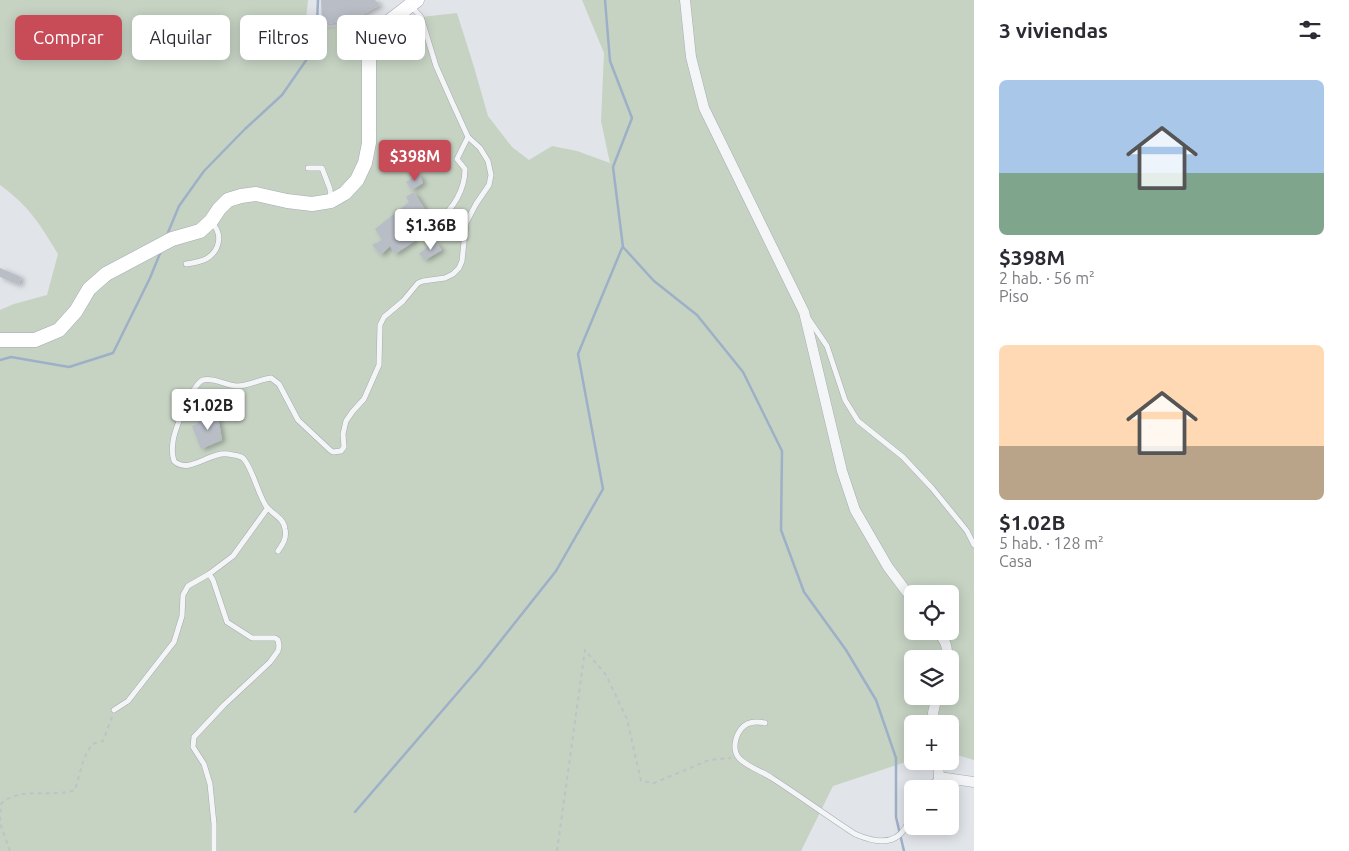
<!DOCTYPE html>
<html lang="es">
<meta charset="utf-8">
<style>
body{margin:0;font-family:Ubuntu,sans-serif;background:#f2f2f3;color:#2b2b33;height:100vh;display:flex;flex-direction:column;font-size:19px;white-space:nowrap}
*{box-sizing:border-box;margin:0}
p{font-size:16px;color:#7c7c81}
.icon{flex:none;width:28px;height:28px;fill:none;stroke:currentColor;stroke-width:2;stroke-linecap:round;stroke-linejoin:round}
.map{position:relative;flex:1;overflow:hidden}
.drawer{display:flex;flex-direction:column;background:#fff;width:375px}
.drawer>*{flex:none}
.banner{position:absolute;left:15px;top:15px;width:475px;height:45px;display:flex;gap:10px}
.fabs{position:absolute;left:904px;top:585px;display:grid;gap:10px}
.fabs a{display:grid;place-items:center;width:55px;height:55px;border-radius:8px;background:#fff;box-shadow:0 2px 12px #0003;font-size:25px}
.price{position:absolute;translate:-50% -42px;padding:0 11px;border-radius:5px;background:#fff;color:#222;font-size:16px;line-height:32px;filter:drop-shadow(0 1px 2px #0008)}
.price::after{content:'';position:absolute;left:50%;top:30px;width:15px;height:11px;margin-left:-8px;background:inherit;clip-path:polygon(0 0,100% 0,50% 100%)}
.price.active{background:#c84c58;color:#fff}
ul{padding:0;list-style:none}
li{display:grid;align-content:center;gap:10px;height:265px;padding:0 25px}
li span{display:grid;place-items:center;height:155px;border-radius:8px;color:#555}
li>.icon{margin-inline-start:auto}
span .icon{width:90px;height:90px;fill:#fffc;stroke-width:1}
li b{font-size:21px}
h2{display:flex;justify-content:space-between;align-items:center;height:60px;padding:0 25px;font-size:21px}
.tag{padding:0 18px;border-radius:8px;background:#fff;box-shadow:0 2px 12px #0003;font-size:18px;line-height:45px}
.tag.active{background:#c84c58;color:#fff}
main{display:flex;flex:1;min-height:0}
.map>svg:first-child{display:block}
</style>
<main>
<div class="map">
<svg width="974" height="851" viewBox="0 0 974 851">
<defs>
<filter id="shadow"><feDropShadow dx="3.5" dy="2" stdDeviation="2.5" flood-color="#0004"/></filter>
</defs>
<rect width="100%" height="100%" fill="#e1e4e9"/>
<!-- green -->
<path fill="#c6d3c3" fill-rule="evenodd" d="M0,0H308L305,30L457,13L474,67L488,116L512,147L529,160L552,146L577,151L610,163L601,121L604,53L582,0H974V760L950,753V724H912V760L833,786L801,851H0V310L14,304L47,295L58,254C39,223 30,207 0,185ZM912,594H950V631H912ZM912,659H950V696H912Z"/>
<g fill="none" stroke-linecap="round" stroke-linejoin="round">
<!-- stream -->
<g stroke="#9eb0c7" stroke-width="2.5">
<path d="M605,0L610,61L632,118L613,167L623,247L654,281L697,315L743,372L782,451L781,530L804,592L846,650L876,700L896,758V817L904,851"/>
<path d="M167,235L179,206L204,171L245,129L282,95L316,46L318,0"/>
<path d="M0,360L11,357L69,367L113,353L150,278L161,251"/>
<path d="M355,812L479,668L556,571L603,489L578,354L622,248"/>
</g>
</g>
<!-- building -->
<g fill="#b9bdc6" filter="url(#shadow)">
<path d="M321,0H375L380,5L355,19L322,25Z"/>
<path d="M419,173L423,183L412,190L406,182Z"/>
<path d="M414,192L425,209L404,227L415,241L395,254L390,246L381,255L372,245L382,240L375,229L409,202L406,197Z"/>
<path d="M435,241L442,250L425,260L419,254Z"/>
<path d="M0,268L21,277L19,285L0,277Z"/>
<path d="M205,414L206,420L218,416L222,440L201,449L192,426L198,424L196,418Z"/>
</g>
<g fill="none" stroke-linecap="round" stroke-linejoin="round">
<!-- lane casing -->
<g stroke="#a6abb3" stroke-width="6">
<g id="lane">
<path d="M308,168H322L330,189L331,200"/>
<path d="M437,222C453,209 465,190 465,169L457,159L468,137"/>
<path d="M186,264C193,263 200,262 206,259C220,251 223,234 212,223"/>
<path d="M808,318L827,346L845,400L858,421L903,457L932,488L967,531L974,545"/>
<path d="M278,551C283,544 287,538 285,529C284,518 272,514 266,506C258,494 252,467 243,458C239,455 232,455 228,454C210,451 189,475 174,461C172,455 172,448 173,442C174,431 193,383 203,380C214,377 227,386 237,386C249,386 260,379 271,378L279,384L298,420L330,450L333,452L341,451L344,447L343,434L346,421L353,411L364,399L379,365L380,325L384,317L403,301L418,283L423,281L445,278L453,274L459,268L462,261L466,223L476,204L489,185L491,175L488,161L480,148L468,137L452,102L436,66L421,17L411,6"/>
<path d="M114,710L128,701L174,642L182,616L183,595L188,586L209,574"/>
<path d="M765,723C756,721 747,721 741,729C735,737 732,750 739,758C747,767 762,771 772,778C800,796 827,816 855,834C871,841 894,847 905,828C909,823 910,816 912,810"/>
<path d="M926,789L939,777"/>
<path d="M214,851V824L210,784L204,764L193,747L194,737L224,705L270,662L278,651L279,646L278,640L275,638H252L227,622L213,580L209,574L233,556L267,509"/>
</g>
</g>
<!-- street casing -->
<g stroke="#a6abb3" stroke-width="11">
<g id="street">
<path d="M685,0L691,57L704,108L804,312L842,471L855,510L888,567L912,599"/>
<path d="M937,631C945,640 949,647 946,659"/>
<path d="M935,724L933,713L937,696"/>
<path d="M938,761L939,777L974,782"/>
</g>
</g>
<!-- secondary casing -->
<g stroke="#a6abb3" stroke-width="15">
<path id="secondary" d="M0,340H35L59,330L76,311L89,289L106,274L172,239L200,231L211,221L219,209L228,200L241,196L256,194L287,201L312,204L331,201L345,193L357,180L365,163L369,143V53L375,37L382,27L417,0"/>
</g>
<!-- path -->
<g stroke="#bfc2c7" stroke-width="2" stroke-dasharray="4 4" stroke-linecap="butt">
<path d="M10,851L0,823L1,804C19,786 52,798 75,790L84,758L92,744L103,741L112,717"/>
<path d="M557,851L585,650L606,675L627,719L641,781L654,783L709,760L731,758"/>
</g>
<!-- lane -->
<use href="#lane" stroke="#f4f5f7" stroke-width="5"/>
<!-- street -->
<use href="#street" stroke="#f4f5f7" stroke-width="10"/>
<!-- secondary -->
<use href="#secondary" stroke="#fff" stroke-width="14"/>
</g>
</svg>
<div class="fabs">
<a><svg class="icon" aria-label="locate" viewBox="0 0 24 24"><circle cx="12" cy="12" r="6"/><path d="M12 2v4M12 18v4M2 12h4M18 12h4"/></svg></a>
<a><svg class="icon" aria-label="layers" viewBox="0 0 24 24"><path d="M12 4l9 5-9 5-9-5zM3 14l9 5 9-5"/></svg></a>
<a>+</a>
<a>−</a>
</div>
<b class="price active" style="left:415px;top:182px">$398M</b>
<b class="price" style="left:431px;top:251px">$1.36B</b>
<b class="price" style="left:208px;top:431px">$1.02B</b>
<div class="banner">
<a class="tag active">Comprar</a>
<a class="tag">Alquilar</a>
<a class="tag">Filtros</a>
<a class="tag">Nuevo</a>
</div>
</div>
<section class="drawer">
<h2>3 viviendas<svg class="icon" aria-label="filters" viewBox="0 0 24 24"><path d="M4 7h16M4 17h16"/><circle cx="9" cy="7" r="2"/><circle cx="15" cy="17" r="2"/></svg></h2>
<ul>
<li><span style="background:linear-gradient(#a9c7e8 60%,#7fa58c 0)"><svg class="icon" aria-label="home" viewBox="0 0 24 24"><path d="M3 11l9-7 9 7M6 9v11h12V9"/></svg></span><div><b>$398M</b><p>2 hab. · 56 m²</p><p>Piso</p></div></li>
<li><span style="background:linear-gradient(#ffd9b3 65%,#b9a48a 0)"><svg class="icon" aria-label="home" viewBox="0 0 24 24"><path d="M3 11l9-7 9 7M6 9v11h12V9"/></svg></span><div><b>$1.02B</b><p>5 hab. · 128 m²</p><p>Casa</p></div></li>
</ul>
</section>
</main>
